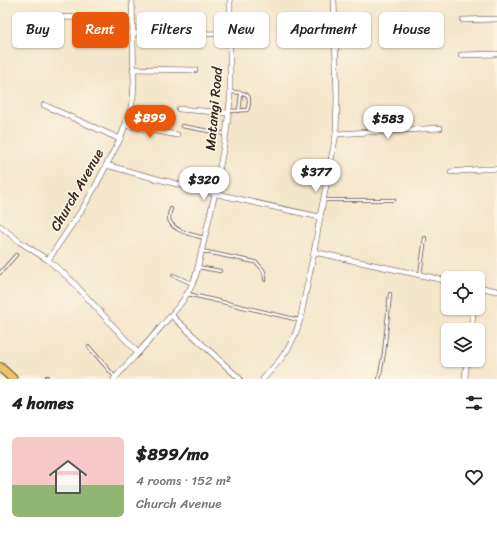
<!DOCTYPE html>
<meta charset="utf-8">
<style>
body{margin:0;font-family:Sriracha,sans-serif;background:#f6f6f6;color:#222;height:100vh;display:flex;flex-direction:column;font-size:15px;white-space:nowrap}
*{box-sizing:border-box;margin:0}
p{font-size:13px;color:#767676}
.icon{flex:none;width:22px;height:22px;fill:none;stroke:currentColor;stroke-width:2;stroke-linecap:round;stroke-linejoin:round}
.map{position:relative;height:379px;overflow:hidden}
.sheet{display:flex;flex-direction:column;background:#fff;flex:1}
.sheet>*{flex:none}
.top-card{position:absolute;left:12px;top:12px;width:473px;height:36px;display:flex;gap:8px}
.buttons{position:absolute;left:441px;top:271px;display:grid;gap:8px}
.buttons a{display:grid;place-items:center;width:44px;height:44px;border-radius:6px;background:#fff;box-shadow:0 1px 3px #0004;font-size:20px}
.price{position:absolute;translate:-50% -34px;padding:0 9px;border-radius:14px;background:#fff;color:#222;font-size:13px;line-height:26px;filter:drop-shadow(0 1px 2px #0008)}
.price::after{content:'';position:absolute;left:50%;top:24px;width:12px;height:9px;margin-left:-6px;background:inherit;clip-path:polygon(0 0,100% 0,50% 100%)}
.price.on{background:#ea580c;color:#fff}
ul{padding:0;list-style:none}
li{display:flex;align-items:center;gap:12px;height:100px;padding:0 12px}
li+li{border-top:1px solid #e0e0e0}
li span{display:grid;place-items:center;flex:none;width:112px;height:80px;border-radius:6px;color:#555}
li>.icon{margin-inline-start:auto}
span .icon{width:48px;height:48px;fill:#fffc;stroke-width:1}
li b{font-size:17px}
h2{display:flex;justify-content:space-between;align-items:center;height:48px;padding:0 12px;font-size:17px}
.pill{padding:0 14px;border-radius:6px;background:#fff;box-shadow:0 1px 3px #0004;font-size:14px;line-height:36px}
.pill.on{background:#ea580c;color:#fff}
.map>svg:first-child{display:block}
</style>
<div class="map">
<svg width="497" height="379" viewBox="0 0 497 379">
<rect width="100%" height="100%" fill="#fcf5e5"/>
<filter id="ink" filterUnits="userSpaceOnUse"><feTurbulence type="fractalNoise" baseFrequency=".025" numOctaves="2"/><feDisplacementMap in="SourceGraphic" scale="8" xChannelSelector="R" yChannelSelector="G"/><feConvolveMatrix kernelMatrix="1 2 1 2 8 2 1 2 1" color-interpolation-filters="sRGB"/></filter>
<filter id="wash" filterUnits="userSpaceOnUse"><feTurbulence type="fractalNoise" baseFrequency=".012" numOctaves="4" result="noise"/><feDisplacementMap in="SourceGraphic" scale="16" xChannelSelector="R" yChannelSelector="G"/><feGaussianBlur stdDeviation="0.9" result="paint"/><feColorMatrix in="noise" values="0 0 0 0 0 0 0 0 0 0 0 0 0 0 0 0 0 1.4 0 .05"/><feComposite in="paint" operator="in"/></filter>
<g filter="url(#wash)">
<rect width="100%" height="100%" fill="#f4e6cb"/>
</g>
<g filter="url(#ink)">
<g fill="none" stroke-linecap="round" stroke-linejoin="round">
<!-- service casing -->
<g stroke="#574638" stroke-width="4">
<g id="service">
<path d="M229,111L247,110C249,107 249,104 249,100C249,91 237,93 230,92"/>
<path d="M239,111L241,94"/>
<path d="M182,126L225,134"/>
<path d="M324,200H394"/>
<path d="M171,209C170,211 169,215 169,218C170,231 194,235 204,238"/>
<path d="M202,251L255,262C263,268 265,271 265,280"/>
<path d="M198,267L220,271"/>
<path d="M0,273L16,255"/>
<path d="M173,275L193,284"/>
<path d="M420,275L425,238"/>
<path d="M188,294L299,320"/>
<path d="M89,347L115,377"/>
<path d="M46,379L47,377"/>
<path d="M379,379L384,353L390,294"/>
</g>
</g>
<!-- minor casing -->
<g stroke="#574638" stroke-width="6">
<g id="minor">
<path d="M42,17L133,18"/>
<path d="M463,20L497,19"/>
<path d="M133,33L230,34"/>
<path d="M461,55L497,54"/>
<path d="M133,69L195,70"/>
<path d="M44,105L120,139"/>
<path d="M179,109L228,113"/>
<path d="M126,125L177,135"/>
<path d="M336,134L440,128"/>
<path d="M106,165C177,185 248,202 320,217"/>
<path d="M451,172L482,169H497"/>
<path d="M0,226L20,242L48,260L70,279L138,353"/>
<path d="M314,252L448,281"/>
<path d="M48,260L81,211L94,189L120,139L130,112L133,97L134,83L132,0"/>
<path d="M478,287L497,291"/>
<path d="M171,315L240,379"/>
<path d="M471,330L474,308"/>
<path d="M465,378L467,360"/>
<path d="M114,379C129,362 145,346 160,328C174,312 189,296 196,275L215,193L226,134L230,101V0"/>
<path d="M263,379L280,360L289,347L295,335L300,320L314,252L320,217L336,134L337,98L334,0"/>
</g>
</g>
<!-- primary casing -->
<g stroke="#574638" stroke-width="10">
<path id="primary" d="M0,367L13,379"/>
</g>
<!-- service -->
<use href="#service" stroke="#fff" stroke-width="2.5"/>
<!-- minor -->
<use href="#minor" stroke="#fff" stroke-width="5"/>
<!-- primary -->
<use href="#primary" stroke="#ecc569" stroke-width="8"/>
</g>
</g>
<g text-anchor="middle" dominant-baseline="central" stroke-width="3.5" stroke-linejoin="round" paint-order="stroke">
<!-- street labels -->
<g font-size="14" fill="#3b2a1e" stroke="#fcf5e5">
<text transform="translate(214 109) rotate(-85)">Matangi Road</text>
<text transform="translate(77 190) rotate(-60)">Church Avenue</text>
</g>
</g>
</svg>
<div class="buttons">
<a><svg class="icon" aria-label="locate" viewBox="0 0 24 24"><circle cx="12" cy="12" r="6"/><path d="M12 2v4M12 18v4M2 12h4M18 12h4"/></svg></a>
<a><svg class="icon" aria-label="layers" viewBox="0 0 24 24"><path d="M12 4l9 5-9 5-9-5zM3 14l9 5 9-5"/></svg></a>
</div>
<b class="price on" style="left:150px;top:139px">$899</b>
<b class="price" style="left:388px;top:140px">$583</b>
<b class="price" style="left:316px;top:193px">$377</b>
<b class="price" style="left:204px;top:201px">$320</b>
<div class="top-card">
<a class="pill">Buy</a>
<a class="pill on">Rent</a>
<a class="pill">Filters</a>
<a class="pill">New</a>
<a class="pill">Apartment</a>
<a class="pill">House</a>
</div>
</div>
<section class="sheet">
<h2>4 homes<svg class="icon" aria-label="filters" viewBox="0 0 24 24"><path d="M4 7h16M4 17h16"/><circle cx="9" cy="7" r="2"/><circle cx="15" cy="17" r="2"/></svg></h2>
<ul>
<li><span style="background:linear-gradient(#f6c9c9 60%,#8fb573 0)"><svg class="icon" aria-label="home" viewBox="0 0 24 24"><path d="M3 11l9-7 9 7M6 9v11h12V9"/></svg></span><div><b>$899/mo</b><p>4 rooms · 152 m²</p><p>Church Avenue</p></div><svg class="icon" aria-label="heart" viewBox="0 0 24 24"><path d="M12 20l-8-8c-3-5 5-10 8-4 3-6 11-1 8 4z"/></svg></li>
</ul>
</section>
